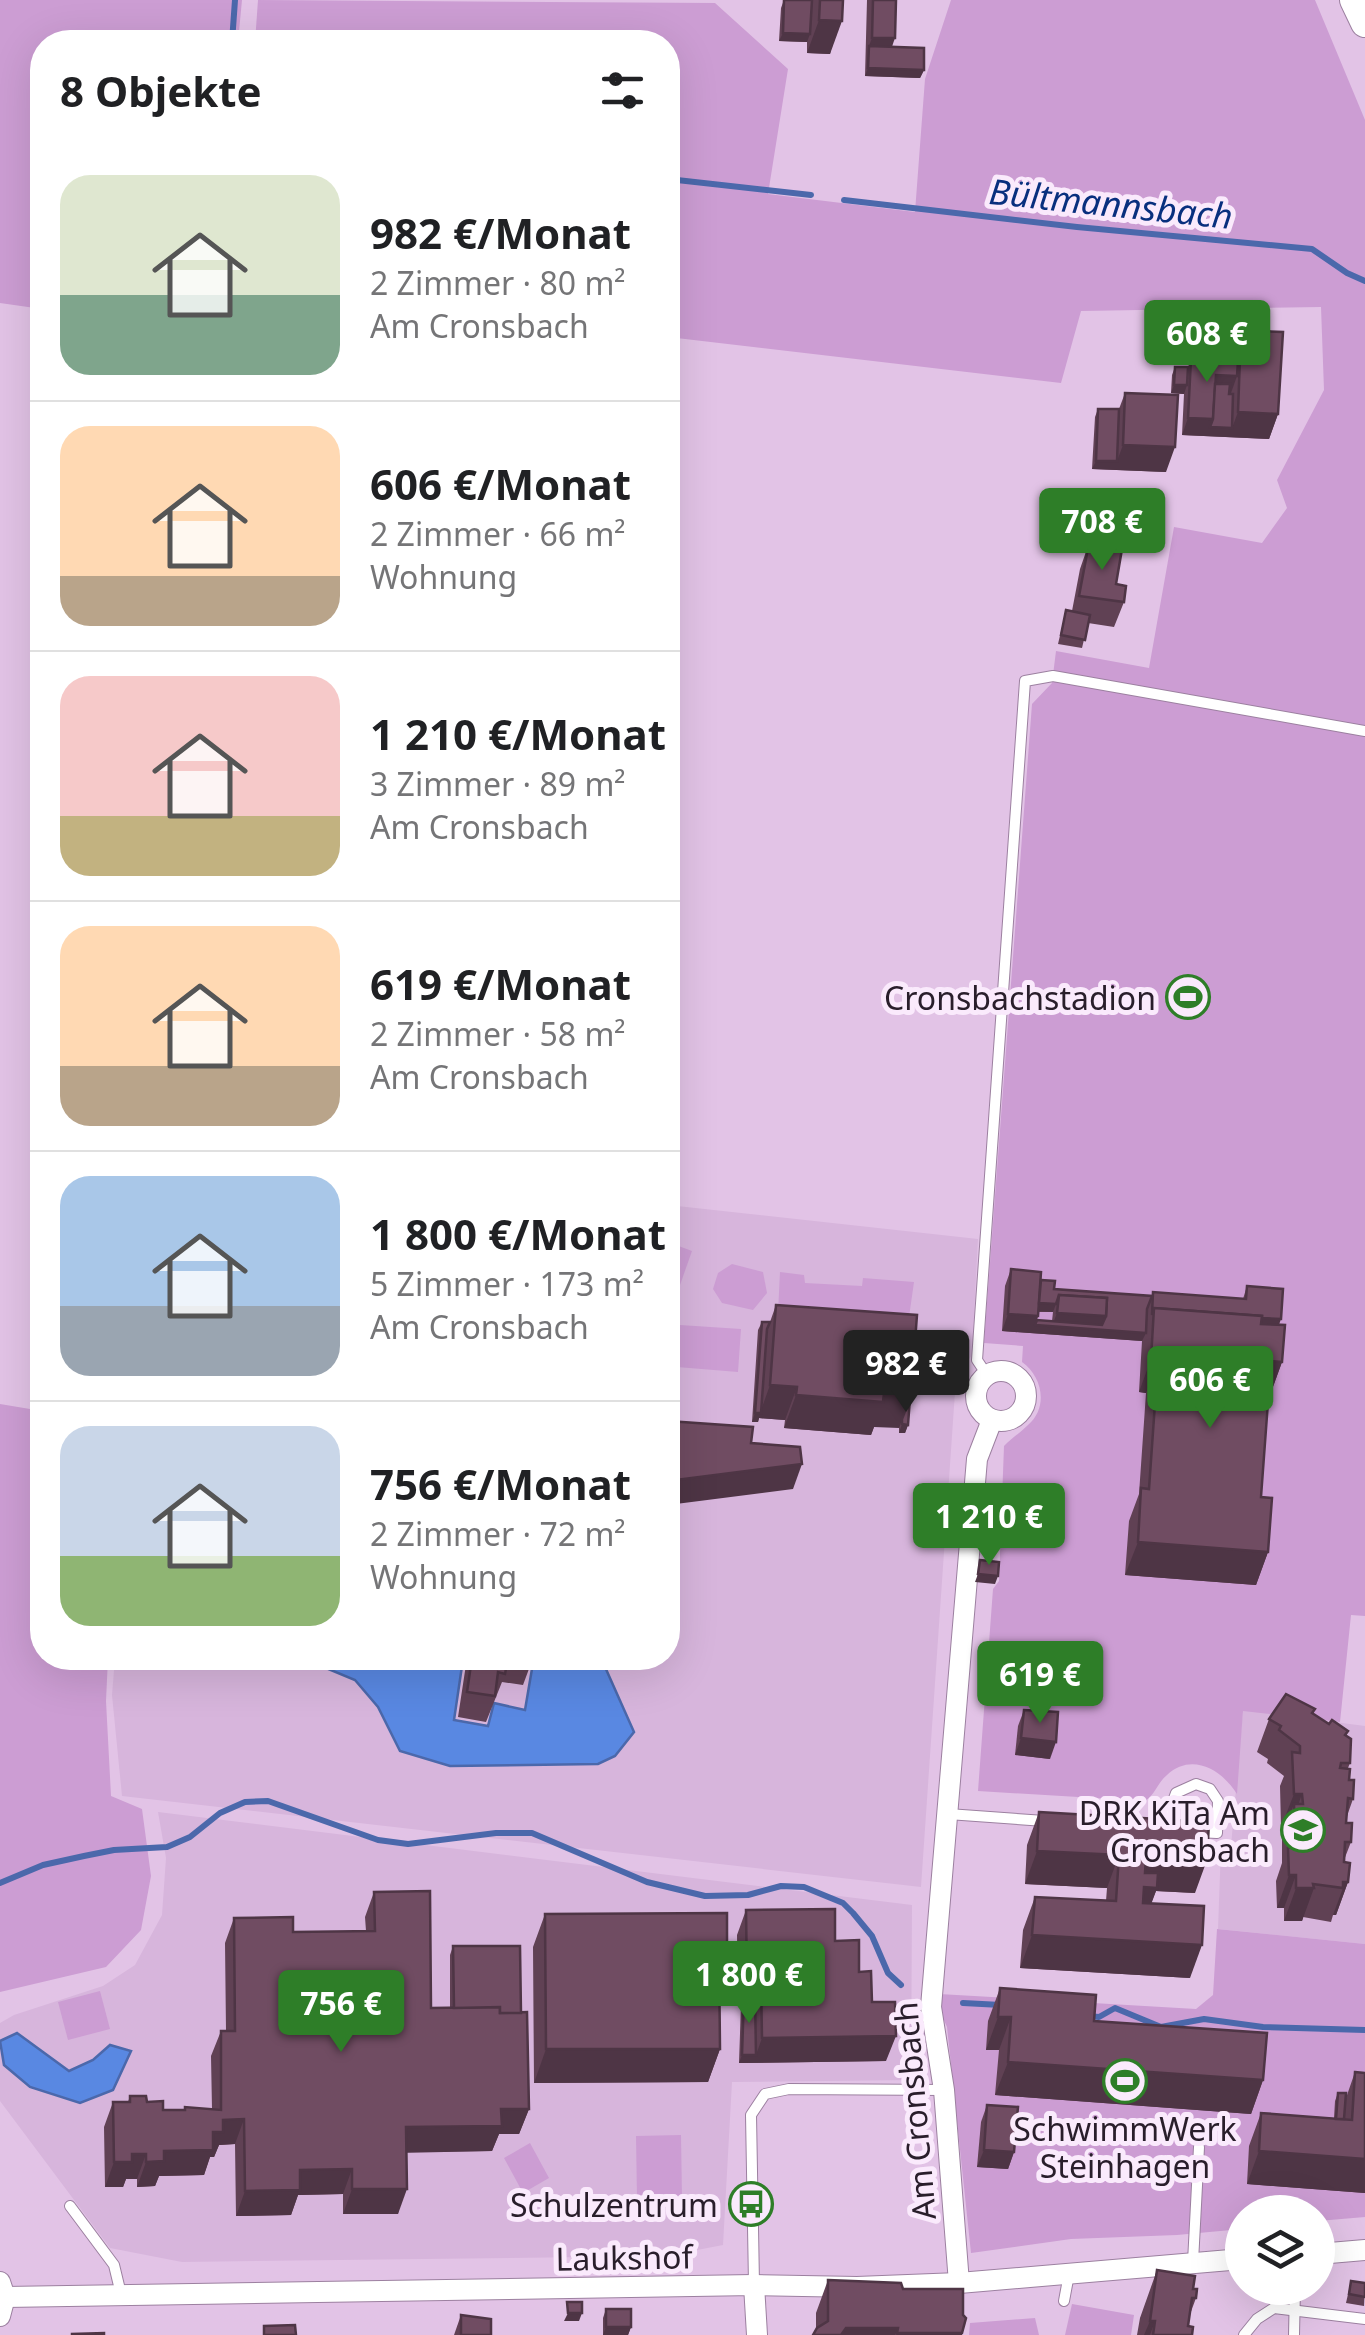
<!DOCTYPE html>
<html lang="de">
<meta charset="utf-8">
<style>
body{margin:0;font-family:"Noto Sans",sans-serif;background:#f2f2f2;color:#202124;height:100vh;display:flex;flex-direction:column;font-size:38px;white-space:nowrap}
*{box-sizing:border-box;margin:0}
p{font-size:32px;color:#757577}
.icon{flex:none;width:55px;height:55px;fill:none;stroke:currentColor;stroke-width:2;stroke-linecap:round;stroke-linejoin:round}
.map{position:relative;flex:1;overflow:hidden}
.drawer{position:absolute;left:30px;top:30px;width:650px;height:1640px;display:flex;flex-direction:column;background:#fff;border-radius:40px;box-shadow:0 10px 40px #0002}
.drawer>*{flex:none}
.buttons{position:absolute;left:1225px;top:2195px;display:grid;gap:20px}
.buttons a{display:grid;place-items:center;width:110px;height:110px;border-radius:50%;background:#fff;box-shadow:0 10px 40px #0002;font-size:50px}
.price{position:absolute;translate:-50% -85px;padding:0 22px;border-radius:10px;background:#2e7e28;color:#fff;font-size:32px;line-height:65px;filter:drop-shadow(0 2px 5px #0008)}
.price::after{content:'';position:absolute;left:50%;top:60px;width:30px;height:22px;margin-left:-15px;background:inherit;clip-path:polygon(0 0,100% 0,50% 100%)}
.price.active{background:#222;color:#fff}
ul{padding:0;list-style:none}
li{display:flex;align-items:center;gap:30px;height:250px;padding:0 30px}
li+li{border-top:2px solid #e0e0e0}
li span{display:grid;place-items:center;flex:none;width:280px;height:200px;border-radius:30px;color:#555}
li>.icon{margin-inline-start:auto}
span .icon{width:120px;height:120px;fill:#fffc;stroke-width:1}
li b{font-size:42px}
h2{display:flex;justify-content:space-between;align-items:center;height:120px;padding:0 30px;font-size:42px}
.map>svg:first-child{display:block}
</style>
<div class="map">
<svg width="1365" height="2335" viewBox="0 0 1365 2335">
<rect width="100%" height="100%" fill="#e2c3e6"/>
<!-- built -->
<g fill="#d7b5dc">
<path d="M668,1205L978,1239L972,1355L960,1372L955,1392L921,1887L122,1796L112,1695L115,1658H668Z"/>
<path d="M1243,1710L1365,1726V1944L1218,1929L1221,1847L1231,1846Z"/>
<path d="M158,1812L912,1905L911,2080L732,2082L723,2245L666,2256L182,2262L110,2248L0,2101V2023L14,2015L103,1986L135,1965L162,1915L166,1858Z"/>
</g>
<!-- green -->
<g fill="#cc9dd3">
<path d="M0,0H242L238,42H42V309L0,303Z"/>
<path d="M258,0L715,3L788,69L768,194L915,212L925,79L951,0H1315L1365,120V1616L1351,1615L1340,1722L1243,1711L1237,1794C1222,1770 1192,1752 1167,1775C1157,1783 1156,1794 1145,1801L978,1791L993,1589L999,1581L1004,1446C1012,1438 1020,1433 1028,1425C1049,1407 1042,1376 1022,1362L1023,1346L984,1343L1032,704L1052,683L1056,651L1149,668L1174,527L1262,543L1287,508L1277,480L1324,390L1321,307L1081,311L1061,383L668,337V42H255Z"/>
<path d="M668,1242L692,1251L668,1319Z"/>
<path d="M732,1264L763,1272L767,1293L753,1310L722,1303L713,1289L718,1273Z"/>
<path d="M780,1272L804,1275L805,1283L862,1286L863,1278L914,1282L908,1324L778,1313Z"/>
<path d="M680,1325L741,1329L738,1372L677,1367Z"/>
<path d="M0,1404L42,1411V1658H108L106,1701L111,1796L142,1809L151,1876L141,1930L106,1967L0,1992Z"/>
<path d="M1217,1929L1365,1944V2217L1318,2221V2212H1242V2229L1177,2235L1071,2239L971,2253L947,2027L938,2007L939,1994L1196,2009L1213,1995Z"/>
<path d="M100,1991L110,2029L68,2040L58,2002Z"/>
<path d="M681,2135L682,2199L637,2200L636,2136Z"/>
<path d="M530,2143L549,2178L523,2193L504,2158Z"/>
<path d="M1072,2304L1134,2315L1131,2335H1065Z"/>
<path d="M1035,2318L1039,2335H969L970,2323Z"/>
</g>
<!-- water -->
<g fill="#5988e2" stroke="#4b68ab" stroke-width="2.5">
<path d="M302,1658H421L445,1667L462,1666L454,1720L488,1726L494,1703L525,1710L533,1663L552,1666L601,1658L634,1732L615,1756L598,1764L450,1766L400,1751L378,1707L355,1680Z"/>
<path d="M17,2033L69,2071L93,2060L110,2045L131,2051L113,2090L80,2103L30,2087L4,2065L0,2041Z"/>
</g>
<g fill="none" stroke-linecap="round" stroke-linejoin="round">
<!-- stream -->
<g stroke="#4b68ab" stroke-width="6">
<path d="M232,42L235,0"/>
<path d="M668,179L811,195"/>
<path d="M844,200L1077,227L1312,249L1347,273L1365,281"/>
<path d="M0,1883L43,1865L84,1856L114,1850L167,1847L190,1837L220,1813L245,1802L268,1801L378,1840L408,1844L496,1833H532L647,1882L705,1896L748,1895L781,1886L804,1887L843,1903L853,1913L872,1936L888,1973L901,1985"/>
<path d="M963,2003L1001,2005"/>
<path d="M1088,2016L1099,2017L1115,2008L1161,2027L1204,2019L1263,2027L1365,2030"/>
</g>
<!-- lane casing -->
<g stroke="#9c80a0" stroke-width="12">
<g id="lane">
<path d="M987,1375L977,1360L1025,681L1053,676L1365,731"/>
<path d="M948,1814L1045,1821"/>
<path d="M1169,1829L1171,1807L1176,1793L1196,1784L1210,1789L1218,1801L1217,1833L1197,1832"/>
<path d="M70,2206L114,2265L121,2294"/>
<path d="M1193,2262L1199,2147"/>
<path d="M754,2284L751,2115L765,2094L789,2089L944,2090"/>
<path d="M1064,2301L1069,2274"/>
<path d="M1244,2335L1257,2319L1274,2308L1365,2319"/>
<path d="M1294,2335L1295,2288"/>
</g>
</g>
<!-- street casing -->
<g stroke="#9c80a0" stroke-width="22">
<g id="street">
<circle cx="1001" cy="1396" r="25"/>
<path d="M1318,2254L1365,2250"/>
<path d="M0,2282L5,2297L0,2316"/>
<path d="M959,2283L944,2090L931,2007L977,1459L992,1420"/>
<path d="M754,2285L757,2335"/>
<path d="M5,2297L754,2285L857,2287L959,2283L1242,2259"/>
</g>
</g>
<!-- secondary casing -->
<g stroke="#9c80a0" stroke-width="30">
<path id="secondary" d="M1354,0L1365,23"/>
</g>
<!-- lane -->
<use href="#lane" stroke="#fff" stroke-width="10"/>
<!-- street -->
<use href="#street" stroke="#fff" stroke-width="20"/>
<!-- secondary -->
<use href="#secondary" stroke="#fff" stroke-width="28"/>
</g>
<!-- wall -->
<g fill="#604154" fill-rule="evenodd">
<path d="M784,0H843L830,54L807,53V42L779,41L781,8Z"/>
<path d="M867,0H896L892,47L924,70L920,78L865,76Z"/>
<path d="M1241,330L1278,414L1269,439L1182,435L1184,394L1171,393L1172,375L1175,367H1188L1191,359L1232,361V355Z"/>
<path d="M1125,393L1166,472L1092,469L1095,417L1098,409H1119Z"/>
<path d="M1089,543L1116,584L1124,602L1114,627L1088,623L1082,648L1058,644L1066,610L1072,611L1080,569Z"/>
<path d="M1011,1269L1041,1280L1054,1289L1152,1296L1153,1292L1243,1299L1247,1286L1279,1325L1282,1362L1270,1395H1268L1261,1497L1268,1552L1256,1585L1125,1575L1129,1521L1139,1494L1146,1393L1139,1392L1142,1341L1002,1331L1005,1286ZM1039,1312H1053L1052,1321L1037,1320Z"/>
<path d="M776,1305L910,1398L908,1425L905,1433H899V1427H874L871,1435L784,1428L785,1420L759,1418L758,1422H752L758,1330L762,1322H770Z"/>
<path d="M467,1658H533L523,1685L502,1682L486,1722L458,1717Z"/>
<path d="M1315,1709L1313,1714L1329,1724L1348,1731L1346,1735L1350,1763L1348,1768L1353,1799L1347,1816L1346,1823L1351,1842L1344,1860L1348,1882L1336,1915H1333L1331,1922L1303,1917L1302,1921H1284V1908H1277L1276,1881L1282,1863V1837L1285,1827H1281L1280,1786L1284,1776L1267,1763L1268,1759L1257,1752L1269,1719Z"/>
<path d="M1024,1710L1050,1759L1015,1755L1018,1726Z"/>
<path d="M1039,1812L1195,1893L1156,1891L1151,1903L1190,1978L1020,1968L1023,1930L1035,1897L1106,1901L1107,1888L1025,1884L1027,1845Z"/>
<path d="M374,1892L431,2008H450V1955L453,1946L521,2013L529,2109L519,2134H499L492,2151L407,2152L398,2214H343V2194L298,2195L291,2215L236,2216L235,2144L219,2145L214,2157H210L204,2175L159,2176L155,2186L137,2187V2179H126L123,2187H105L104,2127L113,2102H128L130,2096L147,2102L163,2110H184L185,2107L212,2109L211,2056L221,2031H226L225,1943L234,1918L293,1932L366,1931L365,1917Z"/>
<path d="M746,1910L835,1941L859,1972L872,2002L886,2061L739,2063L741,2004H738L737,1935Z"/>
<path d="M545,1914L727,1951L720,1971V2049L708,2082L534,2083L533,1947Z"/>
<path d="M1000,1988L1263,2080L1251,2114L995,2095L999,2050H986L988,2021Z"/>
<path d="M1355,2072L1365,2073V2193L1247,2184L1249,2146L1261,2113L1334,2118L1335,2101L1338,2093L1346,2098Z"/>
<path d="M987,2105L1014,2152L1008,2169L977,2167L981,2122Z"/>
<path d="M1157,2270L1193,2289L1196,2298L1189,2317L1188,2326L1192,2335H1137L1140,2318Z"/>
<path d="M828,2280L903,2289L962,2335H813L816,2330V2313Z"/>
<path d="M1351,2281L1365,2283L1364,2306L1346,2303Z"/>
<path d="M606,2309L631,2327L628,2335H603V2318Z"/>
<path d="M461,2315L491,2335H454Z"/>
</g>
<!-- shaded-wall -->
<g fill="#4e3545">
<path d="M819,20L842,21L830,54L807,53Z"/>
<path d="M783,33L810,34L807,42L779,41Z"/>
<path d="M872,38H895L889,55L869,46Z"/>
<path d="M868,68L924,70L920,78L865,76Z"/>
<path d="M1216,375L1237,376L1231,393L1212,392Z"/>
<path d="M1174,385H1187L1184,394L1171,393Z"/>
<path d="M1238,412L1278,414L1269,439L1182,435L1188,418L1213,419L1232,428Z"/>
<path d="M1123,445L1175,447L1166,472L1092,469L1096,461H1117Z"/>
<path d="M1037,1303L1056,1304L1053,1312L1034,1311Z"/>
<path d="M1057,1313L1106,1316L1146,1333L1142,1341L1002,1331L1008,1314L1038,1316L1035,1325L1052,1326Z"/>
<path d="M1260,1318L1281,1319L1272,1345Z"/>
<path d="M1151,1359L1158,1360L1146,1393L1139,1392Z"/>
<path d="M1271,1361L1282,1362L1270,1395L1259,1394Z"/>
<path d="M770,1385L797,1387L785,1420L759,1418L758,1422H752L755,1413H760Z"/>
<path d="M884,1393L911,1395L899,1428L874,1427L871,1435L784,1428L796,1395Z"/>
<path d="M902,1424L908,1425L905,1433H899Z"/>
<path d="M802,1464L793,1489L668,1505V1481Z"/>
<path d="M1138,1542L1268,1552L1256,1585L1125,1575Z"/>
<path d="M978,1574L998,1576L995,1584L975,1582Z"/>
<path d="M1021,1738L1056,1742L1050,1759L1015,1755Z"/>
<path d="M1294,1794H1302L1294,1817V1804L1285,1827H1281Z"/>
<path d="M1037,1851L1119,1855L1107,1888L1025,1884Z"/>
<path d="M1146,1857L1207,1860L1195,1893L1156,1891L1145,1921L1132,1920Z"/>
<path d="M1289,1875H1296L1284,1908H1277Z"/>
<path d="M1343,1882H1348L1336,1915H1333L1343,1888Z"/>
<path d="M1296,1888H1314L1302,1921H1284Z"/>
<path d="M1032,1935L1202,1945L1190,1978L1020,1968Z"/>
<path d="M719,1951H727L715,1984Z"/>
<path d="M747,1979H761L752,2004L744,1995L741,2004H738Z"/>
<path d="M998,2017H1011L999,2050H986Z"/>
<path d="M896,2036L886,2061L739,2063L742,2055H756L762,2038Z"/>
<path d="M546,2049H720L708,2082L534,2083Z"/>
<path d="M1008,2062L1263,2080L1251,2114L995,2095Z"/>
<path d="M501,2109H529L519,2134H499L492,2151L397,2153L406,2127Z"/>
<path d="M244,2119L235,2144L219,2145L214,2157H210L204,2175L159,2176L155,2186L137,2187L146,2162L164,2151L213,2132L223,2120Z"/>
<path d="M984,2150L1014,2152L1008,2169L977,2167Z"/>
<path d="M1259,2151L1365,2159V2193L1247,2184Z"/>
<path d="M132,2154H146L137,2179H126L123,2187H105L114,2162Z"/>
<path d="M352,2169L343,2194L298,2195L291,2215L236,2216L245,2191L300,2170Z"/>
<path d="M352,2189H407L398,2214H343Z"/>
<path d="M568,2313H582L579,2321H564Z"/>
<path d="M1150,2321H1155L1150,2335H1144Z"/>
<path d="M606,2327H631L628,2335H603Z"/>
<path d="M846,2328H898L895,2335H840Z"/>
<path d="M897,2333H962V2335H896Z"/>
</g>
<!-- building -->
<g fill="#704c62" stroke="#4e3545" stroke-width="2.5">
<path d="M784,0H812L810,34L783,33Z"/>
<path d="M820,0H843L842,21L819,20Z"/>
<path d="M873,0H896L895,38H872Z"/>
<path d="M869,46L924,48V70L868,68Z"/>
<path d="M1241,330L1283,332L1278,414L1238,412Z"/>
<path d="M1191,359L1238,361L1237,376L1216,375L1213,419L1188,418Z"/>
<path d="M1175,367H1188L1187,385H1174Z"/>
<path d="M1215,384H1230L1229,394H1233L1232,428L1210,427L1213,419Z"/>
<path d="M1125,393L1178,395L1175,447L1123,445Z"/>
<path d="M1098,409H1119L1117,461H1096Z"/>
<path d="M1089,543H1103L1122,549L1116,584L1126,586L1124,602L1079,596Z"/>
<path d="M1066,610L1090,615L1085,640L1061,635Z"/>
<path d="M1011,1269L1041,1272L1038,1316L1008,1314Z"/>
<path d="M1041,1280L1055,1281L1054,1289L1152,1296L1147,1309L1146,1333L1035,1325L1037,1320L1102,1325L1106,1316L1107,1298L1059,1295L1056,1304L1039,1303Z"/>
<path d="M1247,1286L1283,1289L1281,1319L1262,1318V1316L1154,1308L1152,1315L1153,1292L1246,1299Z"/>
<path d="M1059,1295L1107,1298L1106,1316L1057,1313Z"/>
<path d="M776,1305L917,1315L911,1395L884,1393L883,1402L796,1395L797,1387L770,1385Z"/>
<path d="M1154,1308L1262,1316L1261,1324L1285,1325L1282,1362L1271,1361L1261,1497L1272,1498L1268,1552L1138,1542L1141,1488L1149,1489L1158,1360L1151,1359Z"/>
<path d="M762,1322H770L767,1329L761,1413H755Z"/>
<path d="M910,1398L908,1425L902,1424V1419Z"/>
<path d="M668,1421L753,1427L751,1443L800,1447L802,1464L668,1481Z"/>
<path d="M980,1560L999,1562L998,1576L978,1574Z"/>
<path d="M472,1658H508L505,1674L498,1672L495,1696L467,1692Z"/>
<path d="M1286,1694L1315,1709L1312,1713L1329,1724L1332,1720L1348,1731L1345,1735L1351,1739L1350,1763H1341L1340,1768L1350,1769L1349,1780H1354L1353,1799L1348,1798L1346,1823H1352L1351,1842H1345L1344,1862L1350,1863L1348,1882H1343V1888L1313,1884L1314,1888H1296V1875H1289L1288,1848L1295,1847L1294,1804H1303L1302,1794H1294L1292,1752L1300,1753V1746L1279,1730L1281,1726L1269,1719Z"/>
<path d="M1024,1710L1058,1712L1056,1742L1021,1738Z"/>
<path d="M1039,1812L1209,1822L1207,1860L1146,1857L1145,1873H1158L1157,1888L1144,1887L1143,1903L1204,1906L1202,1945L1032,1935L1035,1897L1116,1901L1119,1855L1037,1851Z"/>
<path d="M430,1891L431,2008L500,2007V2013L527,2012L529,2109H501L502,2126L406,2127L407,2189H352V2169L300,2170V2190L245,2191L244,2119L223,2120V2132H213V2150L164,2151V2161L146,2162V2154H132V2162H114L113,2102H130V2096H146L147,2102L163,2101V2110H185V2107L221,2110V2031H235L234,1918L293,1917V1932L375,1931L374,1892Z"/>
<path d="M835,1909V1941L859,1940V1972L871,1971L872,2002H895L896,2036L762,2038L761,1979H747L746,1910Z"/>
<path d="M727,1913V1951H719L720,2049H546L545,1914Z"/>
<path d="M453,1946H520L521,2013H500V2007L454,2008Z"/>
<path d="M1000,1988L1096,1995L1094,2021L1267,2033L1263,2080L1008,2062L1011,2017H998Z"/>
<path d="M744,1995H755L756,2055H742Z"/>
<path d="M1355,2072L1365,2073V2159L1259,2151L1261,2113L1352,2120Z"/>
<path d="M1338,2093H1346L1344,2119H1336Z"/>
<path d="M987,2105L1018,2107L1014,2152L984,2150Z"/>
<path d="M1157,2270L1195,2276L1193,2289H1197L1196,2298H1192L1188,2326L1193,2327L1192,2335H1153L1155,2321H1150Z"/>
<path d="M828,2280L901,2283L903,2289H963V2315L966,2318L962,2333H897L898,2328H846L841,2335H813L817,2328L828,2321Z"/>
<path d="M1351,2281L1365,2283V2297L1349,2294Z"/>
<path d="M567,2302H582V2313H568Z"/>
<rect x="606" y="2309" width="25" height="18"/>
<path d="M461,2315L491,2319V2335H461Z"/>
<path d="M295,2325L296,2335H264V2326Z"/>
<path d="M104,2333V2335H72V2334Z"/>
</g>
<!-- icons -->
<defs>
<g id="stadium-ring" transform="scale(2.25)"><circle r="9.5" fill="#faeafc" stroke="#2e7e28" stroke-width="1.5"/><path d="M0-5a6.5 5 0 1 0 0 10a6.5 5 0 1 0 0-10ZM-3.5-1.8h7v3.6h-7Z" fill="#2e7e28"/></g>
<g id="school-ring" transform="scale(2.25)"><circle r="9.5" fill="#faeafc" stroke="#2e7e28" stroke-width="1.5"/><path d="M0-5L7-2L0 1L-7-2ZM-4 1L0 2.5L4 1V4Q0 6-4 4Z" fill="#2e7e28"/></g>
<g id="bus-ring" transform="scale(2.25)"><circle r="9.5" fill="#faeafc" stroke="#2e7e28" stroke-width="1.5"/><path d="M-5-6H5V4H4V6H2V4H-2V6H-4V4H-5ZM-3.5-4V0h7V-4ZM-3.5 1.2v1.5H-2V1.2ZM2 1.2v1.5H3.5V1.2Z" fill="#2e7e28"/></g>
</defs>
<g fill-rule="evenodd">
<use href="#stadium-ring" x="1188" y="997"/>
<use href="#school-ring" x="1303" y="1830"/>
<use href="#stadium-ring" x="1125" y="2081"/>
<use href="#bus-ring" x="751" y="2204"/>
</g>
<g text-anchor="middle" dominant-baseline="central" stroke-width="10" stroke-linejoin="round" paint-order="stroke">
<!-- poi labels -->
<g font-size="32" fill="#291e2b" stroke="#faeafc" text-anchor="end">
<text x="1156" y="997">Cronsbachstadion</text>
<text x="1270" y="1812">DRK KiTa Am<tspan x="1270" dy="37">Cronsbach</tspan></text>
<text x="1125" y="2128" text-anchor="middle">SchwimmWerk<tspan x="1125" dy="37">Steinhagen</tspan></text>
<text x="718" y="2204">Schulzentrum</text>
</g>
<!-- street labels -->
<g font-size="32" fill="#291e2b" stroke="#faeafc">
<text transform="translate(914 2111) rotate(-95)">Am Cronsbach</text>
<text transform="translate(624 2257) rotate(-1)">Laukshof</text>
</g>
<!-- water labels -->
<g font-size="35" font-style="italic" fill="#082f7e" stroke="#faeafc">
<text transform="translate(1111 203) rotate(6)">Bültmannsbach</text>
</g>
</g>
</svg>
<div class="buttons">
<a><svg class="icon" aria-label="layers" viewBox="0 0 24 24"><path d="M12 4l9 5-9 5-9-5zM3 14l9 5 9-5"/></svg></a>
</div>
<b class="price" style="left:1207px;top:385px">608 €</b>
<b class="price" style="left:1102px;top:573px">708 €</b>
<b class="price active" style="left:906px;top:1415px">982 €</b>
<b class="price" style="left:1210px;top:1431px">606 €</b>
<b class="price" style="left:989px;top:1568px">1 210 €</b>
<b class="price" style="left:1040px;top:1726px">619 €</b>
<b class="price" style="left:749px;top:2026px">1 800 €</b>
<b class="price" style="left:341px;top:2055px">756 €</b>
<section class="drawer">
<h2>8 Objekte<svg class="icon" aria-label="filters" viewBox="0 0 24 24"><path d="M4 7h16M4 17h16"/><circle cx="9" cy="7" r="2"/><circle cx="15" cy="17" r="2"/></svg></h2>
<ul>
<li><span style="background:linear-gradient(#dfe7d0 60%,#7fa58c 0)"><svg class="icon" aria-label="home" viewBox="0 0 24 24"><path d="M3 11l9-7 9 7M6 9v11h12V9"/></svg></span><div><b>982 €/Monat</b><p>2 Zimmer · 80 m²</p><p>Am Cronsbach</p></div></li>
<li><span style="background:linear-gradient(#ffd9b3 75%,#b9a48a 0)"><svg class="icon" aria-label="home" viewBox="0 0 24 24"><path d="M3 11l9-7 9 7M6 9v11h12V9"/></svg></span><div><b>606 €/Monat</b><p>2 Zimmer · 66 m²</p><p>Wohnung</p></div></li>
<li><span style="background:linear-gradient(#f6c9c9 70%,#c2b280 0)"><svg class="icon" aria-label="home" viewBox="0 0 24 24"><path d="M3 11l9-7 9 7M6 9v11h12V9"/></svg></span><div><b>1 210 €/Monat</b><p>3 Zimmer · 89 m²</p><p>Am Cronsbach</p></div></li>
<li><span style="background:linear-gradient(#ffd9b3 70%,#b9a48a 0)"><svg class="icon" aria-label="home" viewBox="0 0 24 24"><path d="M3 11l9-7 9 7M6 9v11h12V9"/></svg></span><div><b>619 €/Monat</b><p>2 Zimmer · 58 m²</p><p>Am Cronsbach</p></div></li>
<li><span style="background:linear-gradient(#a9c7e8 65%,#9aa5b1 0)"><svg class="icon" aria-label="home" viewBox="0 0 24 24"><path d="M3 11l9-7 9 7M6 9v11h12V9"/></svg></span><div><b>1 800 €/Monat</b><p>5 Zimmer · 173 m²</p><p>Am Cronsbach</p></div></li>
<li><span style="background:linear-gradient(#c9d6e8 65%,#8fb573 0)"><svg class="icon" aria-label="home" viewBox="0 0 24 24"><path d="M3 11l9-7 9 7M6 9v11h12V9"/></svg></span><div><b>756 €/Monat</b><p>2 Zimmer · 72 m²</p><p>Wohnung</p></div></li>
</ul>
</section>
</div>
